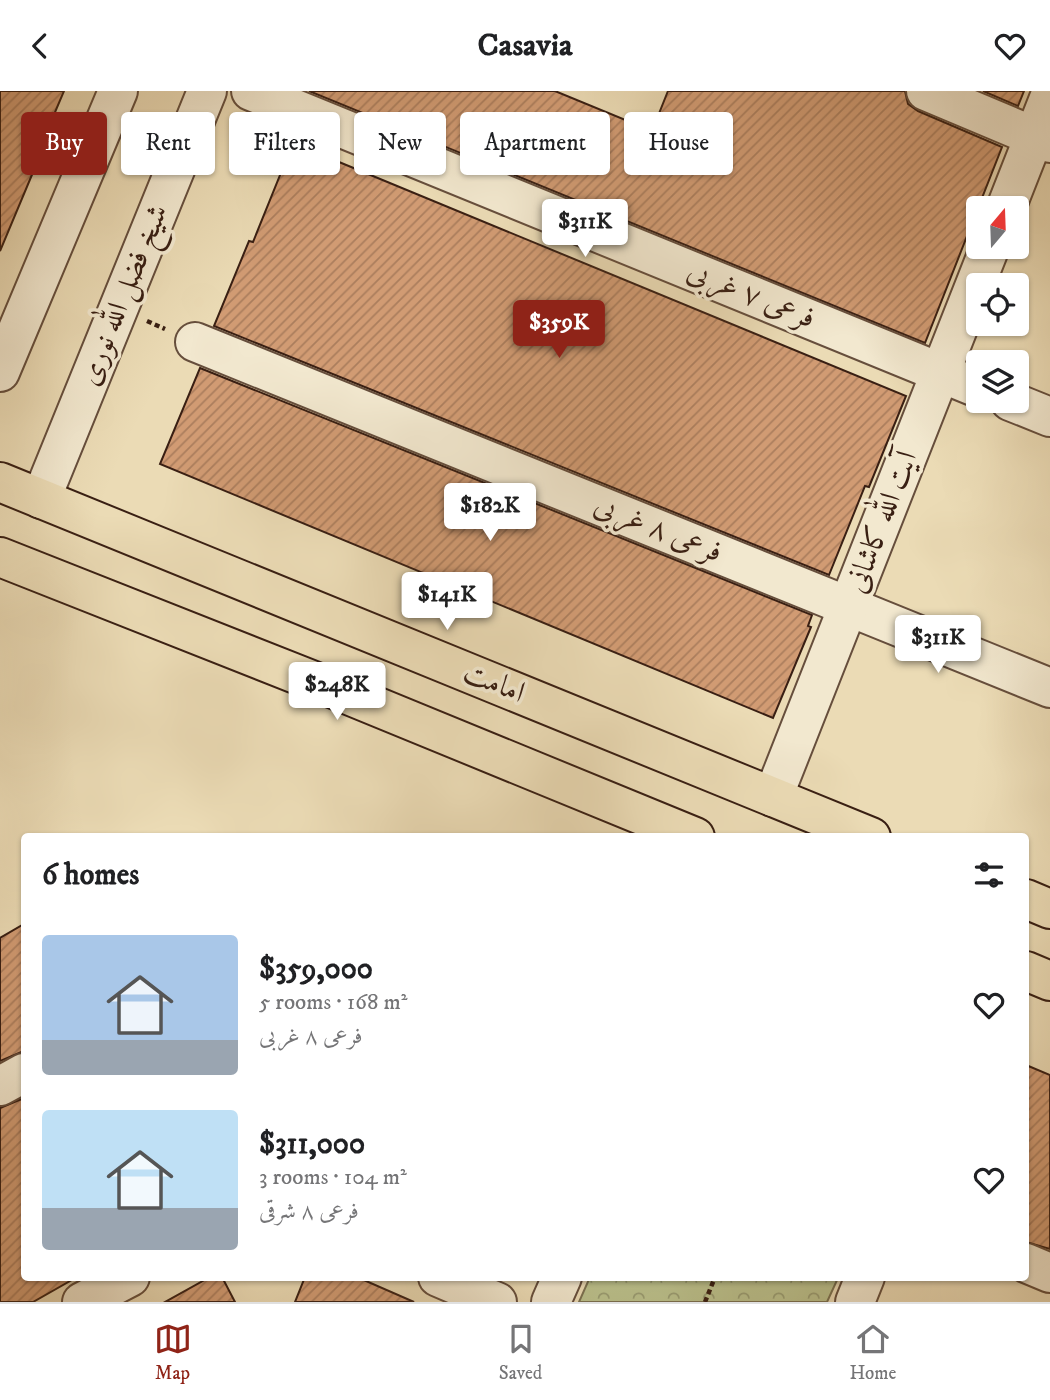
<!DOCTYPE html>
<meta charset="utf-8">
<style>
body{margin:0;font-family:"IM FELL DW Pica",Amiri,serif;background:#f6f6f6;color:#202124;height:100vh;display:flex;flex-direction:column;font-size:26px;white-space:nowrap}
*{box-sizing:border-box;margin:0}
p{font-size:23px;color:#757577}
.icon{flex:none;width:38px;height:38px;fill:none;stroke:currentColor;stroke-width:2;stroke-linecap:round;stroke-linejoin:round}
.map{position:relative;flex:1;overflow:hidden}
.panel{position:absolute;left:21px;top:742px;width:1008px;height:448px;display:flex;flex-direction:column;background:#fff;border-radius:7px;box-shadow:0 2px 5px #0004}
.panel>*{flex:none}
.banner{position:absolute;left:21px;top:21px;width:1008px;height:63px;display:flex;gap:14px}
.needle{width:46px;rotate:19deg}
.controls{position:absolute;left:966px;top:105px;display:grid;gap:14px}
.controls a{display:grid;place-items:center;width:63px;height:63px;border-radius:7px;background:#fff;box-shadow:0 2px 5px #0004;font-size:35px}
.price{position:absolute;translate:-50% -60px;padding:0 16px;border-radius:7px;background:#fff;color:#222;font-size:23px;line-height:46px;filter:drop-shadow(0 2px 4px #0008)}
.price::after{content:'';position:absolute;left:50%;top:42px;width:21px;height:16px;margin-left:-10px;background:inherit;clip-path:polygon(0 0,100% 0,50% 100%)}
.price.active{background:#8f2418;color:#fff}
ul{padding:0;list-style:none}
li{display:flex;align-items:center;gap:21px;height:175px;padding:0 21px}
li span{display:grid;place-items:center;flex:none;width:196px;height:140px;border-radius:7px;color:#555}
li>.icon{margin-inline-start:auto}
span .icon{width:84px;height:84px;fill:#fffc;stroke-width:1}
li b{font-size:30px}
h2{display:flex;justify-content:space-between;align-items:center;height:84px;padding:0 21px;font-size:30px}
.tag{padding:0 24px;border-radius:7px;background:#fff;box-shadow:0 2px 5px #0004;font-size:24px;line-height:63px}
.tag.active{background:#8f2418;color:#fff}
header{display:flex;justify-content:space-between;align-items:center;height:91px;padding:0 21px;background:#fff;font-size:32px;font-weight:700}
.tab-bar{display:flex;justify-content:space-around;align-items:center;height:98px;border-top:2px solid #e0e0e0;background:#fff;font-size:19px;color:#757577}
.tab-bar a{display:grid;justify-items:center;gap:4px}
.tab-bar .active{color:#8f2418}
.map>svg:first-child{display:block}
</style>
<header><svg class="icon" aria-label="back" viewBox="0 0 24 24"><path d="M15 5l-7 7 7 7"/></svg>Casavia<svg class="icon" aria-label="heart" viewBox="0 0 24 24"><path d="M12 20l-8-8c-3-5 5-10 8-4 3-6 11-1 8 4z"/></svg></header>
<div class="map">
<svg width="1050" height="1211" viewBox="0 0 1050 1211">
<defs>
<pattern id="park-crowns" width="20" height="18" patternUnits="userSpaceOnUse" patternTransform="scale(1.75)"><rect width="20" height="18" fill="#bac08c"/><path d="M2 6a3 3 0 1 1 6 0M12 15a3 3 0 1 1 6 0" fill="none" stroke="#989b71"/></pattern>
<pattern id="building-hatch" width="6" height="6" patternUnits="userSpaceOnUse" patternTransform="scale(1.75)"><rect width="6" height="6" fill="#d19b73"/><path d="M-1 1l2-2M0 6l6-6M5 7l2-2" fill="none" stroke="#ab7e5d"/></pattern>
</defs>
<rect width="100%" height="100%" fill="#ebdbb5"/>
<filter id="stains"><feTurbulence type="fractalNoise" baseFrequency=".00286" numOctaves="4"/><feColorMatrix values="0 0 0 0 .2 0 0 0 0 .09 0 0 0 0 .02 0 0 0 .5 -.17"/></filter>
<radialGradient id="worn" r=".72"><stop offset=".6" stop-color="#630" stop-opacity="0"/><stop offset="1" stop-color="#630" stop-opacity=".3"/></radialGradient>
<!-- park -->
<path fill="url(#park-crowns)" stroke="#7a7050" stroke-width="2" d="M590,1186H838V1187L827,1211H579Z"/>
<!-- building -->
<g fill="url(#building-hatch)" stroke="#391f13" stroke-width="2">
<path d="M0,0H64L36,66L39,67L0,160Z"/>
<path d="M309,0H555L652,40L668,0H905L908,13L918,20L1002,56L925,252Z"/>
<path d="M983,0H1024L1018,15Z"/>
<path d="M293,52L906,305L869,396L865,395L829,484L214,235L249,150L253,151Z"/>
<path d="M200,277L812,524L808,535L811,536L773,627L160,373Z"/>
<path d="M24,833V960L0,970V847Z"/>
<path d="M1026,974L1050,984V1158L1026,1151Z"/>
<path d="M24,1007V1186H77L33,1211H0V1017Z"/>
<path d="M210,1186H222L235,1211H165Z"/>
<path d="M305,1186H357L414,1211H295Z"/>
</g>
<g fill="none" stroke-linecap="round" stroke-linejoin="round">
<!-- minor casing -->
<g stroke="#664e3c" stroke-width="42">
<g id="minor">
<path d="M251,0L978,297"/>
<path d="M926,0L1050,52"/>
<path d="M1006,117L1050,5"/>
<path d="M195,251L1050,597"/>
<path d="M0,281L118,0"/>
<path d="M1010,310L1050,326"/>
<path d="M41,408L207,0"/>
<path d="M773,706L990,156"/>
<path d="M0,995L24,982"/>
<path d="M1026,1172L1050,1182"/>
<path d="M438,1186L497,1211"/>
<path d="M82,1211L130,1186"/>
<path d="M551,1211L562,1186"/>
<path d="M855,1211L865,1186"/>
</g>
</g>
<!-- major casing -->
<g stroke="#391f13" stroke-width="42">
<g id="major">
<path d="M0,391L871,746"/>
<path d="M0,466L324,594L695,746"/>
<path d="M1026,808L1050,818"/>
<path d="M1026,880L1050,890"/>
</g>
</g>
<!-- path -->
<g stroke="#391f13" stroke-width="4.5" stroke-dasharray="5 3.5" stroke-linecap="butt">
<path d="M147,230L165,238"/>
<path d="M705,1211L715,1186"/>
</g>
<!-- minor -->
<use href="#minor" stroke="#f2e8cf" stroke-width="38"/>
<!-- major -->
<use href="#major" stroke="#ebdbb5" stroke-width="38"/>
</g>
<g text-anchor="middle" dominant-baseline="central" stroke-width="7" stroke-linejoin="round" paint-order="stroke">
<!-- street labels -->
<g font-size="30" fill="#391f13" stroke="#f2e8cf">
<text transform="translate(124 204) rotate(-68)">شیخ فضل الله نوری</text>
<text transform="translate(751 204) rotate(22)">فرعی ۷ غربی</text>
<text transform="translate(882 431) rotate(-69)">آیت الله کاشانی</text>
<text transform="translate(658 438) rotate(22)">فرعی ۸ غربی</text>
<text transform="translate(494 592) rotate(22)">امامت</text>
</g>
</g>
<rect width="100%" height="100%" filter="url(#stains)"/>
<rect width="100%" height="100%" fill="url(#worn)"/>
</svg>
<div class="controls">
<a><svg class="needle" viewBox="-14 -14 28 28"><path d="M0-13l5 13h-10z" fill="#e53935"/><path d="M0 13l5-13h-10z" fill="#757577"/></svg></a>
<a><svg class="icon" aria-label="locate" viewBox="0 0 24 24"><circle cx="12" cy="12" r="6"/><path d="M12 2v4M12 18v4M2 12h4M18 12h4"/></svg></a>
<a><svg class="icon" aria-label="layers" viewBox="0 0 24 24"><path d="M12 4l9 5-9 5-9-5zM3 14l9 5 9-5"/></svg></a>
</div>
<b class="price" style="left:585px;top:168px">$311K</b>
<b class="price active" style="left:559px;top:269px">$359K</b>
<b class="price" style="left:490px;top:452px">$182K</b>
<b class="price" style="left:447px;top:541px">$141K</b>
<b class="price" style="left:938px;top:584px">$311K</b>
<b class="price" style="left:337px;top:631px">$248K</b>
<div class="banner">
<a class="tag active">Buy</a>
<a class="tag">Rent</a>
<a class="tag">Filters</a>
<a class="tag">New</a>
<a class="tag">Apartment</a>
<a class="tag">House</a>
</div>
<section class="panel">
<h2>6 homes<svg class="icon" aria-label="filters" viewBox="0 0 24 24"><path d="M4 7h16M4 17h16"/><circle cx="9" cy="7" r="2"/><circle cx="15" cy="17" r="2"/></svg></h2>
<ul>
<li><span style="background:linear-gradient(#a9c7e8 75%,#9aa5b1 0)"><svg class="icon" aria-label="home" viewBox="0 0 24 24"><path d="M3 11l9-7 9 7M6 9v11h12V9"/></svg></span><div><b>$359,000</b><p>5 rooms · 168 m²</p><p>فرعی ۸ غربی</p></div><svg class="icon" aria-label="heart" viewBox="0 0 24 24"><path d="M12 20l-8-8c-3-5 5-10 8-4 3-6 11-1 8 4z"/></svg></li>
<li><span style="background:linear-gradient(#bfe0f5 70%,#9aa5b1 0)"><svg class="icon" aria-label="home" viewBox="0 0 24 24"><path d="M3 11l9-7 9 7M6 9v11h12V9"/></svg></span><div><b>$311,000</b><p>3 rooms · 104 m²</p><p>فرعی ۸ شرقی</p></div><svg class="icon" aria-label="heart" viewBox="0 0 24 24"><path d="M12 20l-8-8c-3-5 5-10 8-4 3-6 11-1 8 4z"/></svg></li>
</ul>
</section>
</div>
<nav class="tab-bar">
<a class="active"><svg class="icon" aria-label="map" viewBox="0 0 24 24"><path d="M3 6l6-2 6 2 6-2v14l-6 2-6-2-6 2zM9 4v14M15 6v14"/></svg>Map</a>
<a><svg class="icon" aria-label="saved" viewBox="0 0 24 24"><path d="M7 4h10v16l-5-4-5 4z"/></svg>Saved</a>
<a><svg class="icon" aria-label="home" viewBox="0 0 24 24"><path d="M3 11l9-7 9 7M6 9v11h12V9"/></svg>Home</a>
</nav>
